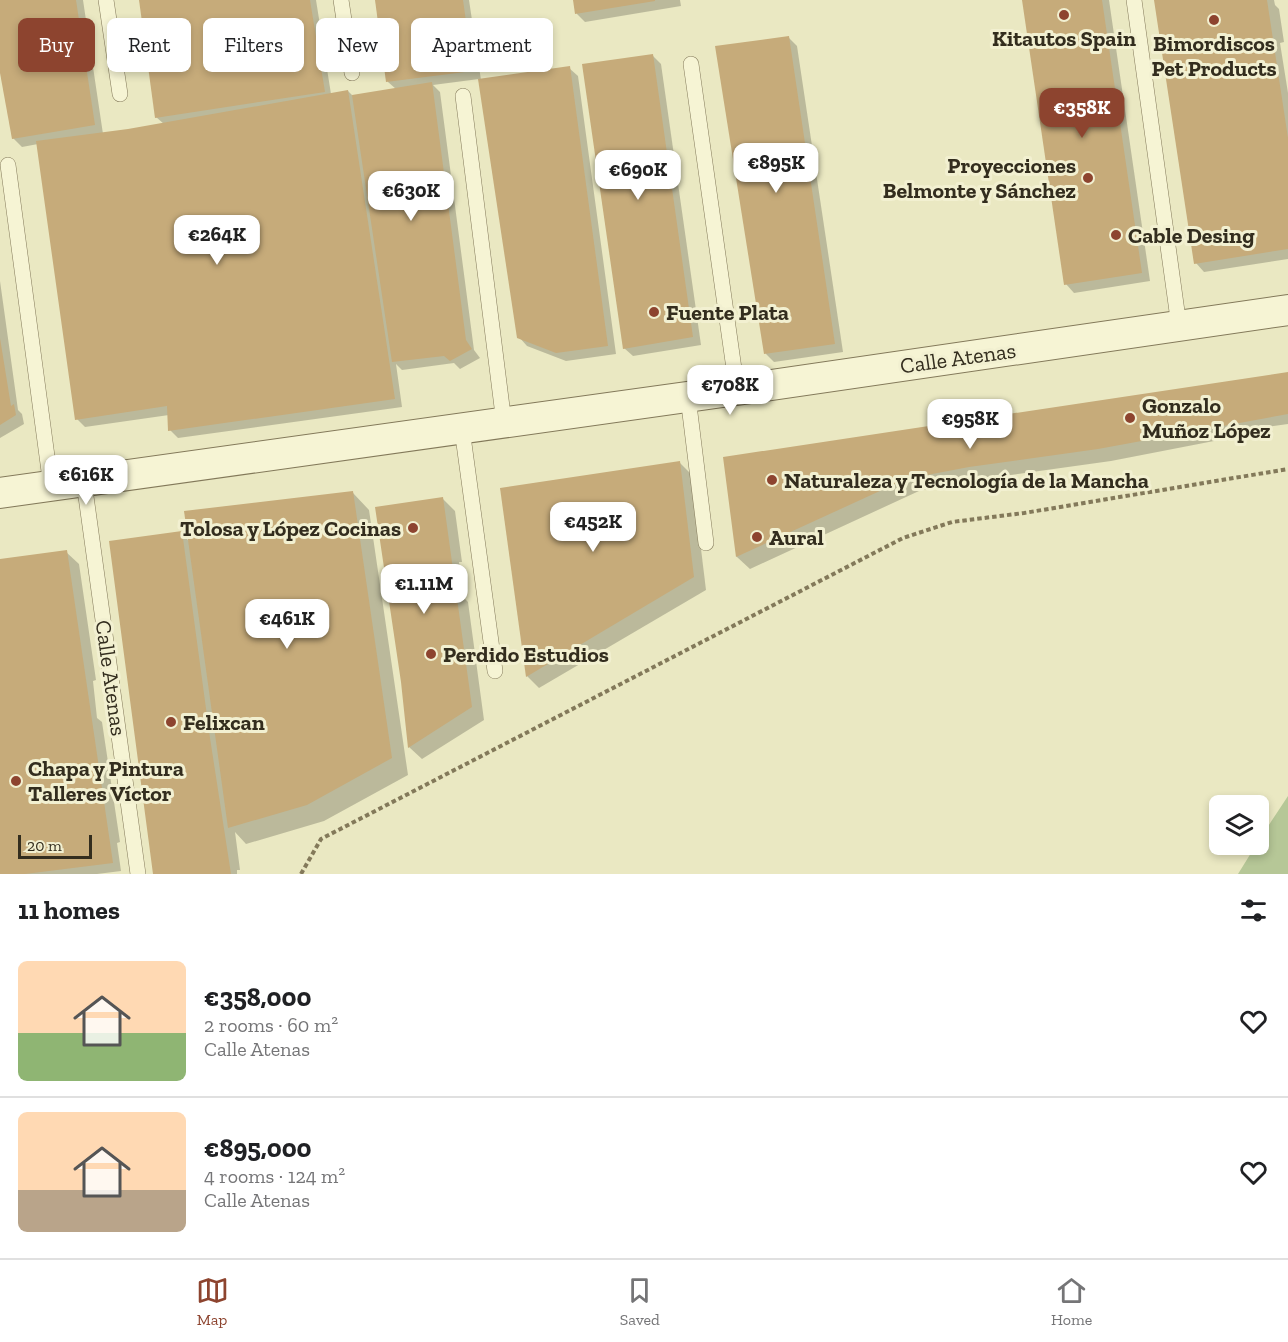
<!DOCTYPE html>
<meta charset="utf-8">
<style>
body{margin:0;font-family:"Zilla Slab",serif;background:#f6f6f6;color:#202124;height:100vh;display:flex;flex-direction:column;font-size:22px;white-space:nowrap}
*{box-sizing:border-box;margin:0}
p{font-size:20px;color:#757577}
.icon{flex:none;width:33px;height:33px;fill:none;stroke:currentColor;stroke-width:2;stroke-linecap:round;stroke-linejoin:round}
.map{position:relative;height:874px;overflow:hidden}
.panel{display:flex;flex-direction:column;background:#fff;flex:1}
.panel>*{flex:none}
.hud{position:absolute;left:18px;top:18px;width:600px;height:54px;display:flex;gap:12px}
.tools{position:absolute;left:1209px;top:795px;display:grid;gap:12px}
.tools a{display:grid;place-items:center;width:60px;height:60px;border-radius:9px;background:#fff;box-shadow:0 3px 9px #0003;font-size:30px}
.scale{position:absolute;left:18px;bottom:15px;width:74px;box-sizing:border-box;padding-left:6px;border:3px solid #332d1e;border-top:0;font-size:16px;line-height:21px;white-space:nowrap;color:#332d1e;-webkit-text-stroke:4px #f2f0d1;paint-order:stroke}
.price{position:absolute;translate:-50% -51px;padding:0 14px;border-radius:12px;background:#fff;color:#222;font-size:20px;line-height:39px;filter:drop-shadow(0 2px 3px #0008)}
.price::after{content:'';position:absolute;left:50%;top:36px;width:18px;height:14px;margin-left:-9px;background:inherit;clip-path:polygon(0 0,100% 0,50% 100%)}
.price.current{background:#8d442f;color:#fff}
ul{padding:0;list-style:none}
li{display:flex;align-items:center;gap:18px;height:150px;padding:0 18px}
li+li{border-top:2px solid #e0e0e0}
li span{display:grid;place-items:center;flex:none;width:168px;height:120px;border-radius:9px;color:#555}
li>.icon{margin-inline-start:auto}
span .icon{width:72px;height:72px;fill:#fffc;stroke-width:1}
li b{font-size:26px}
h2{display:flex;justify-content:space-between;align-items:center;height:72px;padding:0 18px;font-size:26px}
.chip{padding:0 21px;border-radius:9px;background:#fff;box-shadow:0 3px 9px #0003;font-size:21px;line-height:54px}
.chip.current{background:#8d442f;color:#fff}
.tab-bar{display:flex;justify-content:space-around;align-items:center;height:84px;border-top:2px solid #e0e0e0;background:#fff;font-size:16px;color:#757577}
.tab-bar a{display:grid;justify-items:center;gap:3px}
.tab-bar .current{color:#8d442f}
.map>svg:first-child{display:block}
</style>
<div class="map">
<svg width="1288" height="874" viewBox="0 0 1288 874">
<rect width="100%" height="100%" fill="#eae8c2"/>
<!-- green -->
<path fill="#b6c797" d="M1288,796V874H1238L1256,845L1258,844L1259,840Z"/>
<!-- shadow -->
<g fill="#0003">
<path d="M0,0H83L103,134L164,124L156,117L140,0H316L331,94L348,91L353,96L396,89L388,82L376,0H469L481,80L569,68L578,76L616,354L566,361L527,346L519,337L479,79L433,85L440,92L474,350L480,358L460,369L454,363L402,370L396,364L402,407L178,438L170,430L169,415L85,427L77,419L38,144L22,147L13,138L0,64Z"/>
<path d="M575,0H680L681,6L585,22L577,14Z"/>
<path d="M1028,0H1109L1150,281L1074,293L1066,284Z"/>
<path d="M1156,0H1274L1275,5L1279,9L1284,42L1280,43L1288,93V259L1204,272L1196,263Z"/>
<path d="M789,38L797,46L843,352L774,362L766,354Z"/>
<path d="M653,56L661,64L701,345L633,356L624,348Z"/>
<path d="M0,281L18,410L22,414L24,424L0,438Z"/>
<path d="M1288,374V424L1244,430L1245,435L1111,461L983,479L919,491L750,569L737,557L725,459Z"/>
<path d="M679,462L692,475L706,590L539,688L527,676Z"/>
<path d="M353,493L369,510L408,775L324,821L246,844L235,832L240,870H237V874H154L181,533L190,542Z"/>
<path d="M442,498L455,511L462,562H459L464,598L468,602L484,720L422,759L409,747Z"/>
<path d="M66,552L79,564L96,680L93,681L97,718L102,722L120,842L117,843L121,871L97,874H0V561Z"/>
</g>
<!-- building -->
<g fill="#c6ab7a">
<path d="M0,0H76L95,125L12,139L0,73Z"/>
<path d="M139,0H310L325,92L155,118Z"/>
<path d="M375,0H463L473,71L386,82Z"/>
<path d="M573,0H655V1L575,14Z"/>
<path d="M1022,0H1102L1142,273L1064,285Z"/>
<path d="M1154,0H1267L1288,138V249L1194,264Z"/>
<path d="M789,36L835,344L764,354L715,46Z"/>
<path d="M653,54L693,337L623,349L582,64Z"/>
<path d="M570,66L608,346L556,353L517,338L478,79Z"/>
<path d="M432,82L466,340L472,349L450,361L444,356L392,362L352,95Z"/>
<path d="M348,90L395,399L168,431L167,406L75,420L36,141L128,129Z"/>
<path d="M0,338L11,406L14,404L16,415L0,425Z"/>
<path d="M1288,372V414L1098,449L969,467L906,479L736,557L723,457Z"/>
<path d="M680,461L694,577L526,677L500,488Z"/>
<path d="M353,491L392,758L307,805L228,828L184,511Z"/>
<path d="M443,497L472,707L408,748L401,682L375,507Z"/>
<path d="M182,531L210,738L231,874H153L109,541Z"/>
<path d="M67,550L113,863L25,874H0V559Z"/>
</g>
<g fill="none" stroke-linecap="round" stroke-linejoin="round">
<!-- lane casing -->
<g stroke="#83795a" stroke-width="16">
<g id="lane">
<path d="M106,0L120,94"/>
<path d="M341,0L352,73"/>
<path d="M1134,0L1179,326"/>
<path d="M691,64L737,390"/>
<path d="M463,96L504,423"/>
<path d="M8,165L51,486"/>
<path d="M688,397L706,543"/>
<path d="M462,429L495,671"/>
<path d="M84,482L138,874"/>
</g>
</g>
<!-- street casing -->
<g stroke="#83795a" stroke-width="32">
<path id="street" d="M0,493L737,390L1288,310"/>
</g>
<!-- path -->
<path stroke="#83795a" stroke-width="4" stroke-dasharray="4.5 3" stroke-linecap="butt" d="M301,874L321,839L903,538L952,522L1024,513L1288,469"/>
<!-- lane -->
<use href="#lane" stroke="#f6f4d4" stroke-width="15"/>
<!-- street -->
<use href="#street" stroke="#f6f4d4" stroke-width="30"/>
</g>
<!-- markers -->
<g fill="#8d442f" stroke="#f2f0d1" stroke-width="2">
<circle cx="1064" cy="15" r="6"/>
<circle cx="1214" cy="20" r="6"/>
<circle cx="1088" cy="178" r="6"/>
<circle cx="1116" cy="235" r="6"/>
<circle cx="654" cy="312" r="6"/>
<circle cx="1130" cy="418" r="6"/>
<circle cx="772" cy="480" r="6"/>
<circle cx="413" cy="528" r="6"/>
<circle cx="757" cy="537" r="6"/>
<circle cx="431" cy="654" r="6"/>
<circle cx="171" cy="722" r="6"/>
<circle cx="16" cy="781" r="6"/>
</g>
<g text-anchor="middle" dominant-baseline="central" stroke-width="6" stroke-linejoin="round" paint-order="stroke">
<!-- poi labels -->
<g font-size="22" font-weight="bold" fill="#332d1e" stroke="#f2f0d1" text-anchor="start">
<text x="1064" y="38" text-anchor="middle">Kitautos Spain</text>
<text x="1214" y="43" text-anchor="middle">Bimordiscos<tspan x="1214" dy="25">Pet Products</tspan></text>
<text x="1076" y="165" text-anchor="end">Proyecciones<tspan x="1076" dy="25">Belmonte y Sánchez</tspan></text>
<text x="1128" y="235">Cable Desing</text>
<text x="666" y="312">Fuente Plata</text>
<text x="1142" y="405">Gonzalo<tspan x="1142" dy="25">Muñoz López</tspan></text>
<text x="784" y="480">Naturaleza y Tecnología de la Mancha</text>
<text x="401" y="528" text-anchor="end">Tolosa y López Cocinas</text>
<text x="769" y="537">Aural</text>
<text x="443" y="654">Perdido Estudios</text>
<text x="183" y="722">Felixcan</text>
<text x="28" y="768">Chapa y Pintura<tspan x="28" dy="25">Talleres Víctor</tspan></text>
</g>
<!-- street labels -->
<g font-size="22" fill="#332d1e" stroke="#f2f0d1">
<text transform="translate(958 358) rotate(-8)">Calle Atenas</text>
<text transform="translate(111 678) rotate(82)">Calle Atenas</text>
</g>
</g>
</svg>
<div class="tools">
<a><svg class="icon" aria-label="layers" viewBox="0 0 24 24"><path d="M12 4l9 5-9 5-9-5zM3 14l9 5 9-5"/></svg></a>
</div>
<div class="scale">20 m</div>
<b class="price current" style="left:1082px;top:139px">€358K</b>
<b class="price" style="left:776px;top:194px">€895K</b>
<b class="price" style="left:638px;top:201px">€690K</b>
<b class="price" style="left:411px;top:222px">€630K</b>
<b class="price" style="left:217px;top:266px">€264K</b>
<b class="price" style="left:730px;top:416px">€708K</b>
<b class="price" style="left:970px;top:450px">€958K</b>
<b class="price" style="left:86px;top:506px">€616K</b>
<b class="price" style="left:593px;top:553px">€452K</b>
<b class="price" style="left:424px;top:615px">€1.11M</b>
<b class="price" style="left:287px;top:650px">€461K</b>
<div class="hud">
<a class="chip current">Buy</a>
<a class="chip">Rent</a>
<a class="chip">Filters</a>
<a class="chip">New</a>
<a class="chip">Apartment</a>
</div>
</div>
<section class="panel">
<h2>11 homes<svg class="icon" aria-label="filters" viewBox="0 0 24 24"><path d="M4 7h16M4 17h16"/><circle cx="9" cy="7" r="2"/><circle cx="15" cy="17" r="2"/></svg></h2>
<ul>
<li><span style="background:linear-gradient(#ffd9b3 60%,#8fb573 0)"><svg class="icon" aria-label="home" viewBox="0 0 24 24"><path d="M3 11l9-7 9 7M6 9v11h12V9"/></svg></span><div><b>€358,000</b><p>2 rooms · 60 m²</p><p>Calle Atenas</p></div><svg class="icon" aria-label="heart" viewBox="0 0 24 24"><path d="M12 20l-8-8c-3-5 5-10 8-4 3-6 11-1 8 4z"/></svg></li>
<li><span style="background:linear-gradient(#ffd9b3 65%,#b9a48a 0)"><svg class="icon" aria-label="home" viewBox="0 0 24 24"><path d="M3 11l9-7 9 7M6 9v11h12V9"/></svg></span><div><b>€895,000</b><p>4 rooms · 124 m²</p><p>Calle Atenas</p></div><svg class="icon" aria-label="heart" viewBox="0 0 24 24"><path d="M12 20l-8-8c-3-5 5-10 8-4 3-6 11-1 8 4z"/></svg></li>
</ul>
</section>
<nav class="tab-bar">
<a class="current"><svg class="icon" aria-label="map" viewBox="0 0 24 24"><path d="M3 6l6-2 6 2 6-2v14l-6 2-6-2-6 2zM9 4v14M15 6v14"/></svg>Map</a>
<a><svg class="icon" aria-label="saved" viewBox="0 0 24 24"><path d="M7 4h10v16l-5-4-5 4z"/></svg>Saved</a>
<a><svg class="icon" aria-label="home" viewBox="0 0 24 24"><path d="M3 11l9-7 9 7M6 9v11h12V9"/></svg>Home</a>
</nav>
